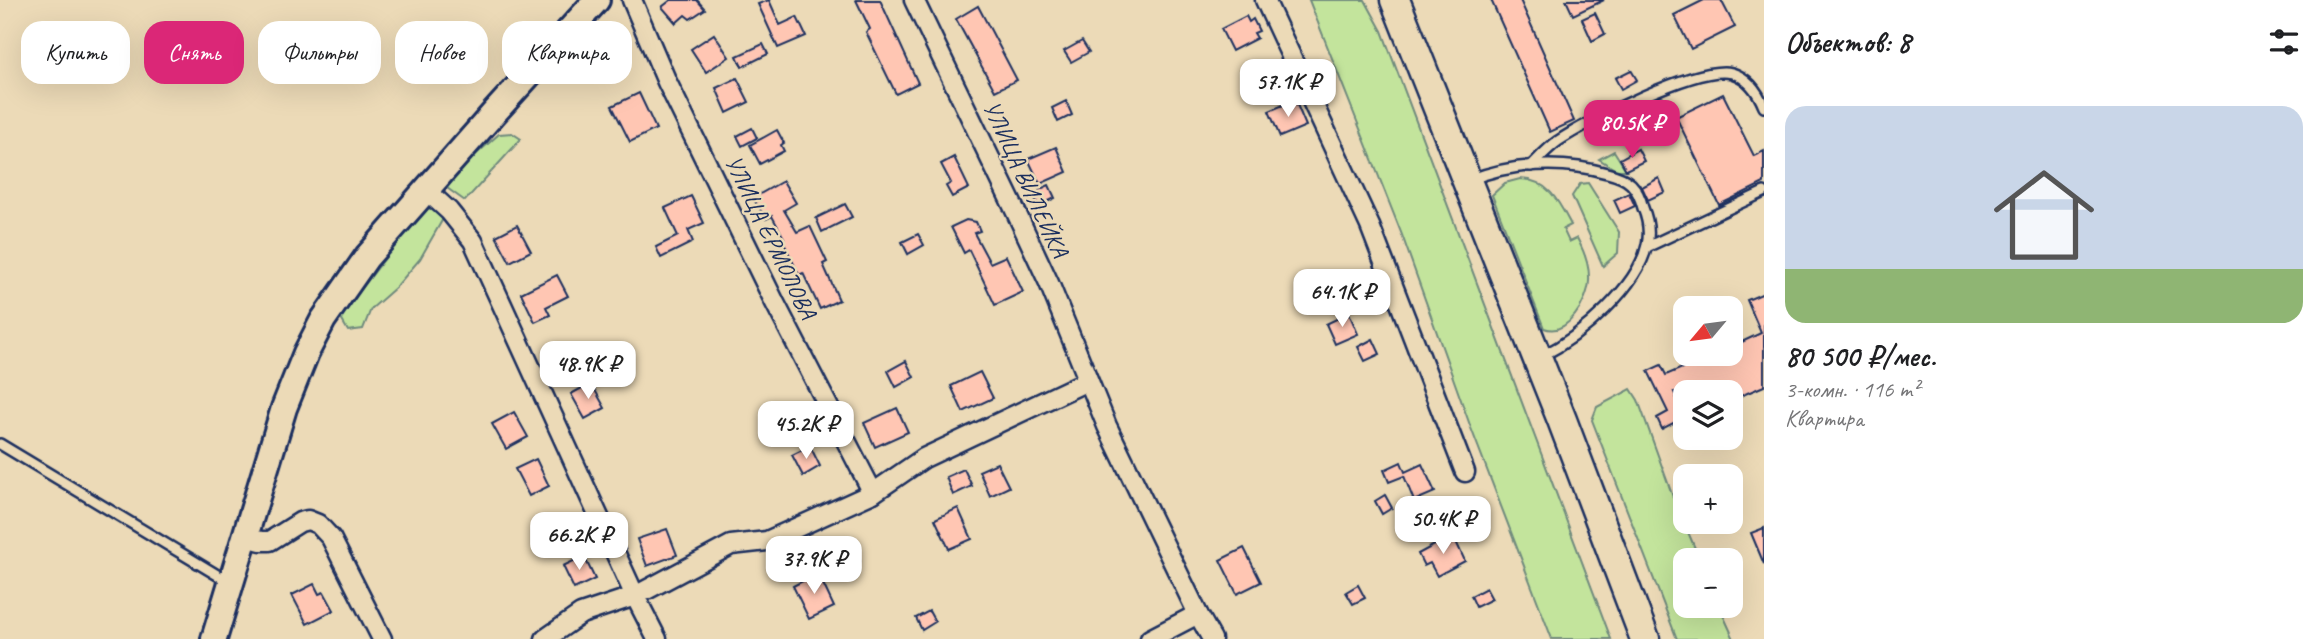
<!DOCTYPE html>
<html lang="ru">
<meta charset="utf-8">
<style>
body{margin:0;font-family:Caveat,sans-serif;background:#f6f6f6;color:#202124;height:100vh;display:flex;flex-direction:column;font-size:26px;white-space:nowrap}
*{box-sizing:border-box;margin:0}
p{font-size:23px;color:#757577}
.icon{flex:none;width:38px;height:38px;fill:none;stroke:currentColor;stroke-width:2;stroke-linecap:round;stroke-linejoin:round}
.map{position:relative;flex:1;overflow:hidden}
.details{display:flex;flex-direction:column;background:#fff;width:560px}
.details>*{flex:none}
.guide{position:absolute;left:21px;top:21px;width:665px;height:63px;display:flex;gap:14px}
.needle{width:46px;rotate:241deg}
.tools{position:absolute;left:1673px;top:296px;display:grid;gap:14px}
.tools a{display:grid;place-items:center;width:70px;height:70px;border-radius:14px;background:#fff;box-shadow:0 7px 28px #0002;font-size:35px}
.price{position:absolute;translate:-50% -60px;padding:0 16px;border-radius:14px;background:#fff;color:#222;font-size:23px;line-height:46px;filter:drop-shadow(0 2px 4px #0008)}
.price::after{content:'';position:absolute;left:50%;top:42px;width:21px;height:16px;margin-left:-10px;background:inherit;clip-path:polygon(0 0,100% 0,50% 100%)}
.price.current{background:#db2777;color:#fff}
ul{padding:0;list-style:none}
li{display:grid;align-content:center;gap:14px;height:371px;padding:0 21px}
li span{display:grid;place-items:center;height:217px;border-radius:21px;color:#555}
li>.icon{margin-inline-start:auto}
span .icon{width:126px;height:126px;fill:#fffc;stroke-width:1}
li b{font-size:30px}
h2{display:flex;justify-content:space-between;align-items:center;height:84px;padding:0 21px;font-size:30px}
.chip{padding:0 24px;border-radius:21px;background:#fff;box-shadow:0 7px 28px #0002;font-size:24px;line-height:63px}
.chip.current{background:#db2777;color:#fff}
main{display:flex;flex:1;min-height:0}
.map>svg:first-child{display:block}
</style>
<main>
<div class="map">
<svg width="1764" height="639" viewBox="0 0 1764 639">
<rect width="100%" height="100%" fill="#ecdab7"/>
<filter id="ink" filterUnits="userSpaceOnUse"><feTurbulence type="fractalNoise" baseFrequency=".0143" numOctaves="2"/><feDisplacementMap in="SourceGraphic" scale="14" xChannelSelector="R" yChannelSelector="G"/><feConvolveMatrix kernelMatrix="1 2 1 2 8 2 1 2 1" color-interpolation-filters="sRGB"/></filter>
<g filter="url(#ink)">
<!-- green -->
<g fill="#c3e49c" stroke="#6f8a7d" stroke-width="2">
<path d="M1309,0H1365L1382,31L1611,639H1552L1471,428L1402,235Z"/>
<path d="M512,133L521,139L465,201L447,188L462,167L499,134Z"/>
<path d="M1614,151L1626,170H1616L1599,159Z"/>
<path d="M1520,179C1549,180 1559,202 1571,225L1563,229L1569,242L1577,238C1584,251 1590,266 1589,281C1588,301 1567,337 1544,328L1492,195L1505,183Z"/>
<path d="M1588,183L1619,232L1618,253L1603,266L1572,196L1580,184Z"/>
<path d="M425,206L444,217L420,259L396,287L371,309L363,329L348,331L340,317Z"/>
<path d="M1631,389L1638,400L1673,497L1700,560H1685V606H1719L1734,639H1677L1592,420L1597,407Z"/>
</g>
<!-- building -->
<g fill="#ffc6b3" stroke="#1b2f5e" stroke-width="2">
<path d="M671,0H697L705,9L690,19L685,15L676,23L662,7Z"/>
<path d="M769,0L780,25L797,17L806,36L778,48L758,4Z"/>
<path d="M856,0H880L918,83L896,94L866,32L870,29Z"/>
<path d="M1491,0H1520L1574,121L1550,132Z"/>
<path d="M1566,0H1604L1573,15Z"/>
<path d="M1704,0H1721L1735,27L1691,49L1674,15Z"/>
<path d="M978,6L1017,80L995,91L956,19Z"/>
<path d="M1595,13L1605,34L1592,41L1582,19Z"/>
<path d="M1246,16L1249,22L1253,19L1259,31L1254,33L1257,38L1232,51L1221,29Z"/>
<path d="M714,34L729,57L706,72L691,49Z"/>
<path d="M1082,41L1089,52L1071,62L1064,51Z"/>
<path d="M763,44L768,54L742,67L737,56Z"/>
<path d="M1631,70L1637,80L1621,89L1615,78Z"/>
<path d="M737,78L749,102L727,113L716,88Z"/>
<path d="M639,93L656,129L630,142L612,106Z"/>
<path d="M1723,94L1754,156L1764,151V183L1719,205L1676,117Z"/>
<path d="M1295,100L1306,126L1280,137L1269,111Z"/>
<path d="M1066,101L1072,115L1058,122L1052,108Z"/>
<path d="M752,128L757,138L742,146L737,136Z"/>
<path d="M777,130L784,143L781,145L784,151L760,164L750,145Z"/>
<path d="M1056,147L1067,172L1040,184L1028,159Z"/>
<path d="M1638,149L1644,161L1626,170L1620,159Z"/>
<path d="M954,157L969,188L952,197L946,186L951,183L941,164Z"/>
<path d="M1659,178L1665,192L1648,200L1642,187Z"/>
<path d="M783,181L796,203L784,210L797,232L810,226L827,262L823,264L839,300L820,309L803,273L799,275L782,239L784,238L772,216L766,219L753,198Z"/>
<path d="M1049,185L1055,198L1039,206L1032,193Z"/>
<path d="M1629,193L1635,206L1620,213L1614,200Z"/>
<path d="M691,196L704,223L688,230L693,242L661,258L656,247L678,236L665,208Z"/>
<path d="M845,204L852,217L822,232L816,218Z"/>
<path d="M966,220L976,222L980,231L974,233L990,263L1006,256L1023,292L995,305L969,250L964,253L951,227Z"/>
<path d="M517,225L531,251L510,262L496,236Z"/>
<path d="M918,234L924,245L908,254L902,242Z"/>
<path d="M557,275L568,296L546,307L550,315L535,322L521,293Z"/>
<path d="M1764,293V386L1731,400V392H1674L1685,417L1662,429L1657,418L1668,412L1648,371L1661,365L1666,375L1715,354H1731V347L1761,333L1747,300Z"/>
<path d="M1349,313L1358,334L1335,344L1326,324Z"/>
<path d="M1373,339L1380,354L1365,361L1358,347Z"/>
<path d="M906,361L914,377L896,387L888,371Z"/>
<path d="M980,372L993,398L963,412L951,386Z"/>
<path d="M591,383L605,408L585,419L571,394Z"/>
<path d="M897,408L908,432L875,447L864,423Z"/>
<path d="M514,412L528,437L506,449L492,424Z"/>
<path d="M810,446L820,466L803,476L792,455Z"/>
<path d="M536,459L549,486L529,496L515,469Z"/>
<path d="M1401,462L1405,472L1422,464L1435,492L1414,501L1404,476L1389,482L1384,470Z"/>
<path d="M997,463L1009,487L990,496L979,471Z"/>
<path d="M964,469L972,486L953,495L946,477Z"/>
<path d="M1385,495L1392,508L1382,514L1375,501Z"/>
<path d="M958,508L972,539L949,549L935,519Z"/>
<path d="M1764,528V564L1751,533Z"/>
<path d="M667,529L677,555L647,566L637,539Z"/>
<path d="M1453,535L1465,561L1437,576L1430,563L1424,566L1418,554Z"/>
<path d="M850,542L860,561L840,572L830,553Z"/>
<path d="M1244,548L1261,582L1237,594L1220,560Z"/>
<path d="M584,556L595,579L574,589L563,566Z"/>
<path d="M818,573L834,607L809,619L793,586Z"/>
<path d="M314,584L319,594L324,592L334,610L307,624L292,595Z"/>
<path d="M1358,585L1365,598L1353,604L1346,592Z"/>
<path d="M1486,588L1492,599L1476,607L1471,596Z"/>
<path d="M929,611L935,622L922,630L916,618Z"/>
</g>
<g fill="none" stroke-linecap="round" stroke-linejoin="round">
<!-- lane casing -->
<g stroke="#1b2f5e" stroke-width="14">
<g id="lane">
<path d="M1531,166C1540,157 1548,148 1558,141C1588,121 1698,64 1732,73C1748,78 1758,92 1764,107"/>
<path d="M1469,180C1512,163 1562,160 1607,173C1615,175 1625,178 1631,184C1637,190 1641,200 1643,208C1648,220 1650,232 1647,245C1638,287 1580,337 1542,356"/>
<path d="M1647,247L1764,192"/>
<path d="M0,444L229,582"/>
</g>
</g>
<!-- street casing -->
<g stroke="#1b2f5e" stroke-width="23">
<g id="street">
<path d="M632,0L667,82L775,303L873,493"/>
<path d="M914,0L1014,208L1049,283L1107,426L1198,614L1212,639"/>
<path d="M1265,0L1370,226L1465,472"/>
<path d="M426,190L449,211L473,241L635,596L657,639"/>
<path d="M246,537L261,541H270L300,522L308,520L318,524L331,538L382,639"/>
<path d="M545,639L581,614L635,596L731,545L767,541L873,493L924,458L1087,381"/>
<path d="M1150,639L1198,614"/>
</g>
</g>
<!-- secondary casing -->
<g stroke="#1b2f5e" stroke-width="30">
<path id="secondary" d="M214,639L284,408L306,353L323,320L367,257L493,114L597,0"/>
</g>
<!-- primary casing -->
<g stroke="#1b2f5e" stroke-width="33">
<path id="primary" d="M1395,0L1562,420L1645,639"/>
</g>
<!-- lane -->
<use href="#lane" stroke="#ecdab7" stroke-width="9"/>
<!-- street -->
<use href="#street" stroke="#ecdab7" stroke-width="18"/>
<!-- secondary -->
<use href="#secondary" stroke="#ecdab7" stroke-width="24"/>
<!-- primary -->
<use href="#primary" stroke="#ecdab7" stroke-width="28"/>
</g>
</g>
<g text-anchor="middle" dominant-baseline="central" stroke-width="5" stroke-linejoin="round" paint-order="stroke">
<!-- street labels -->
<g font-size="24" fill="#1b2f5e" stroke="#ecdab7">
<text transform="translate(1026 179) rotate(65)">УЛИЦА ВИЛЕЙКА</text>
<text transform="translate(771 237) rotate(64)">УЛИЦА ЕРМОЛОВА</text>
</g>
</g>
</svg>
<div class="tools">
<a><svg class="needle" viewBox="-14 -14 28 28"><path d="M0-13l5 13h-10z" fill="#e53935"/><path d="M0 13l5-13h-10z" fill="#757577"/></svg></a>
<a><svg class="icon" aria-label="layers" viewBox="0 0 24 24"><path d="M12 4l9 5-9 5-9-5zM3 14l9 5 9-5"/></svg></a>
<a>+</a>
<a>−</a>
</div>
<b class="price" style="left:1288px;top:119px">57.1K ₽</b>
<b class="price current" style="left:1632px;top:160px">80.5K ₽</b>
<b class="price" style="left:1342px;top:329px">64.1K ₽</b>
<b class="price" style="left:588px;top:401px">48.9K ₽</b>
<b class="price" style="left:806px;top:461px">45.2K ₽</b>
<b class="price" style="left:1443px;top:556px">50.4K ₽</b>
<b class="price" style="left:579px;top:572px">66.2K ₽</b>
<b class="price" style="left:814px;top:596px">37.9K ₽</b>
<div class="guide">
<a class="chip">Купить</a>
<a class="chip current">Снять</a>
<a class="chip">Фильтры</a>
<a class="chip">Новое</a>
<a class="chip">Квартира</a>
</div>
</div>
<section class="details">
<h2>Объектов: 8<svg class="icon" aria-label="filters" viewBox="0 0 24 24"><path d="M4 7h16M4 17h16"/><circle cx="9" cy="7" r="2"/><circle cx="15" cy="17" r="2"/></svg></h2>
<ul>
<li><span style="background:linear-gradient(#c9d6e8 75%,#8fb573 0)"><svg class="icon" aria-label="home" viewBox="0 0 24 24"><path d="M3 11l9-7 9 7M6 9v11h12V9"/></svg></span><div><b>80 500 ₽/мес.</b><p>3-комн. · 116 m²</p><p>Квартира</p></div></li>
</ul>
</section>
</main>
